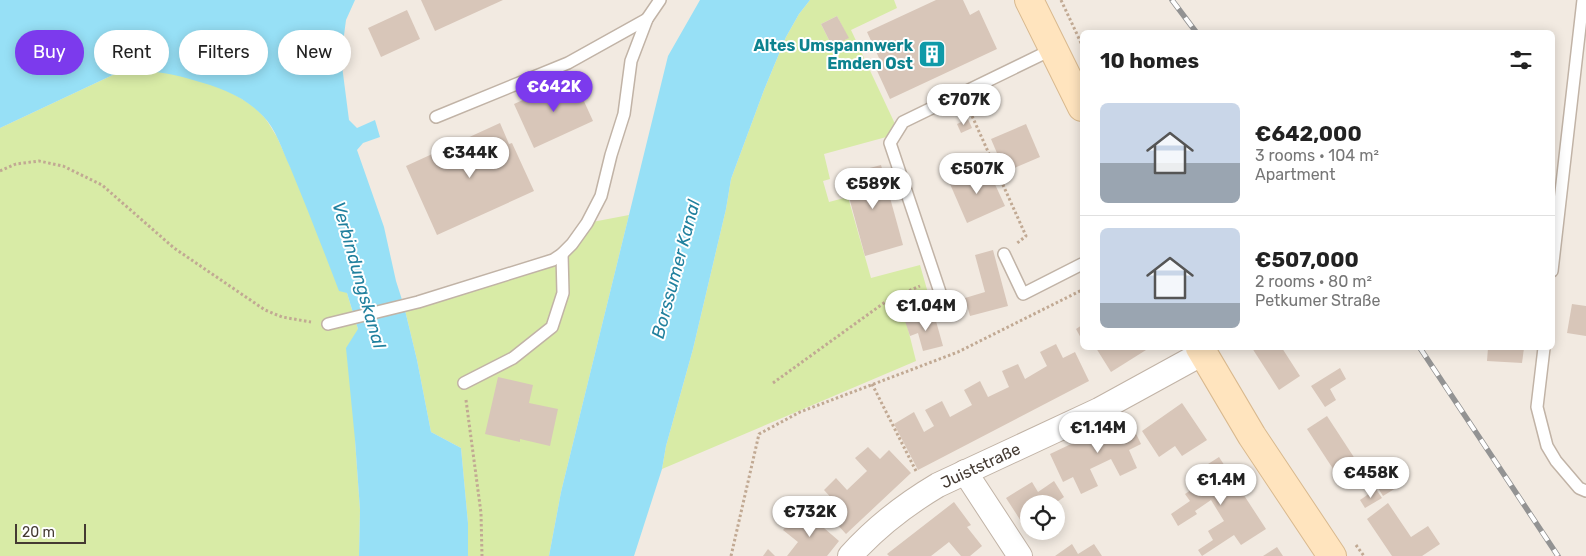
<!DOCTYPE html>
<meta charset="utf-8">
<style>
body{margin:0;font-family:Rubik,sans-serif;background:#f6f6f6;color:#222;height:100vh;display:flex;flex-direction:column;font-size:19px;white-space:nowrap}
*{box-sizing:border-box;margin:0}
p{font-size:16px;color:#767676}
.icon{flex:none;width:28px;height:28px;fill:none;stroke:currentColor;stroke-width:2;stroke-linecap:round;stroke-linejoin:round}
.map{position:relative;flex:1;overflow:hidden}
.details{position:absolute;left:1080px;top:30px;width:475px;height:320px;display:flex;flex-direction:column;background:#fff;border-radius:8px;box-shadow:0 2px 12px #0003}
.details>*{flex:none}
.top-card{position:absolute;left:15px;top:30px;width:475px;height:45px;display:flex;gap:10px}
.controls{position:absolute;left:1020px;top:495px;display:grid;gap:10px}
.controls a{display:grid;place-items:center;width:45px;height:45px;border-radius:50%;background:#fff;box-shadow:0 2px 12px #0003;font-size:25px}
.scale{position:absolute;left:15px;bottom:12px;width:71px;box-sizing:border-box;padding-left:5px;border:2px solid #443a32;border-top:0;font-size:14px;line-height:18px;white-space:nowrap;color:#443a32;-webkit-text-stroke:4px #fff;paint-order:stroke}
.price{position:absolute;translate:-50% -42px;padding:0 11px;border-radius:18px;background:#fff;color:#222;font-size:16px;line-height:32px;filter:drop-shadow(0 1px 2px #0008)}
.price::after{content:'';position:absolute;left:50%;top:30px;width:15px;height:11px;margin-left:-8px;background:inherit;clip-path:polygon(0 0,100% 0,50% 100%)}
.price.selected{background:#7c3aed;color:#fff}
ul{padding:0;list-style:none}
li{display:flex;align-items:center;gap:15px;height:125px;padding:0 20px}
li+li{border-top:1px solid #e0e0e0}
li span{display:grid;place-items:center;flex:none;width:140px;height:100px;border-radius:8px;color:#555}
li>.icon{margin-inline-start:auto}
span .icon{width:60px;height:60px;fill:#fffc;stroke-width:1}
li b{font-size:21px}
h2{display:flex;justify-content:space-between;align-items:center;height:60px;padding:0 20px;font-size:21px}
.pill{padding:0 18px;border-radius:22px;background:#fff;box-shadow:0 2px 12px #0003;font-size:18px;line-height:45px}
.pill.selected{background:#7c3aed;color:#fff}
.map>svg:first-child{display:block}
</style>
<div class="map">
<svg width="1586" height="556" viewBox="0 0 1586 556">
<rect width="100%" height="100%" fill="#f2eae1"/>
<!-- green -->
<g fill="#d8eba6" fill-rule="evenodd">
<path d="M810,0H894L897,8L851,30L896,126L890,136L824,154L830,179L823,181L829,202L848,197L871,278L920,265L934,314L906,321L916,361L662,469L666,446L693,349L726,209L731,179L764,90L786,37L799,14ZM837,16L848,38L832,46L821,24Z"/>
<path d="M131,71C139,71 147,71 155,71C188,74 243,91 264,117C269,123 273,131 277,137L347,293L358,329L355,440L360,510L359,556H0V128L117,73Z"/>
<path d="M629,215L561,492L549,556H468V523L461,448L431,432L417,360L404,306L553,260L587,223Z"/>
</g>
<!-- water -->
<g fill="#97e0f6">
<path d="M0,0H355L346,20L341,58L349,120L357,128L375,120L380,137L363,143L357,150L384,227L396,281L404,306L417,360L431,432L461,448L468,523V556H359L360,510L355,440L346,348L358,329L347,293L339,291C323,249 307,208 290,167C282,150 276,129 263,116C244,96 219,87 193,80C167,72 143,69 117,73L0,128Z"/>
<path d="M700,0H810L799,14L786,37L764,90L731,179L726,209L693,349L666,446L662,469L634,556H549L561,492L668,56Z"/>
</g>
<!-- building -->
<g fill="#d8c6b9">
<path d="M421,0H503L435,31Z"/>
<path d="M936,0H963L970,15L979,10L997,49L890,99L873,62L879,58L867,32Z"/>
<path d="M407,10L420,39L381,57L368,28Z"/>
<path d="M837,16L849,38L832,46L821,24Z"/>
<path d="M573,77L593,121L534,148L514,104Z"/>
<path d="M968,119L972,128L961,133L957,124Z"/>
<path d="M500,123L509,144L512,143L534,191L437,235L406,166Z"/>
<path d="M1026,124L1040,157L1005,172L991,139Z"/>
<path d="M881,165L903,245L865,256L843,175Z"/>
<path d="M987,167L1005,206L967,223L950,184Z"/>
<path d="M993,250L1008,306L970,316L965,298L985,292L975,255Z"/>
<path d="M1572,304L1586,306V336L1567,333Z"/>
<path d="M934,314L943,346L923,351L918,333L910,336L905,321Z"/>
<path d="M1082,325V340L1076,329Z"/>
<path d="M1056,344L1063,358L1075,352L1089,381L918,470L894,424L914,412L924,432L934,426L925,410L942,401L950,417L972,405L964,390L980,381L988,397L1009,387L1002,371L1018,364L1025,379L1047,366L1040,352Z"/>
<path d="M1096,348H1144L1146,350L1111,372Z"/>
<path d="M1252,348H1282L1300,376L1279,390Z"/>
<path d="M1488,348H1524L1522,363L1487,361Z"/>
<path d="M1340,368L1346,379L1330,389L1336,400L1325,407L1311,386Z"/>
<path d="M498,377L533,385L529,403L558,409L550,446L520,439V442L485,434Z"/>
<path d="M1182,403L1207,440L1182,456L1175,446L1159,457L1142,431Z"/>
<path d="M1327,416L1359,465L1339,478L1307,429Z"/>
<path d="M1128,417L1141,444L1129,450L1137,468L1120,476L1111,459L1090,469L1098,486L1081,494L1073,477L1063,482L1050,454Z"/>
<path d="M868,447L880,459L889,450L911,473L846,534L825,511L835,502L824,490L836,478L847,490L867,471L855,458Z"/>
<path d="M1219,457L1266,529L1241,545L1234,535L1202,556L1198,550L1213,540L1208,531L1224,521L1211,500L1195,511L1197,514L1178,526L1171,514L1190,501L1185,494L1200,484L1194,473Z"/>
<path d="M1383,467L1396,488L1383,496L1370,475Z"/>
<path d="M1054,481L1064,497L1054,504H1029V531H1036L1030,535L1006,498L1032,482L1038,492Z"/>
<path d="M1376,489L1382,498L1365,508L1360,500Z"/>
<path d="M954,502L971,525L967,527L982,546L970,556H961L949,542L931,556H889L887,554Z"/>
<path d="M1388,503L1411,537L1428,526L1440,544L1422,556H1392L1367,519Z"/>
<path d="M798,512L815,525L817,522L839,541L827,556H787L798,542L783,530Z"/>
<path d="M1072,544L1078,554L1094,544L1102,556H1055Z"/>
<path d="M1277,547L1283,556H1263Z"/>
<path d="M768,549L775,556H763Z"/>
</g>
<g fill="none" stroke-linecap="round" stroke-linejoin="round">
<!-- lane casing -->
<g stroke="#c1b3a6" stroke-width="14">
<g id="lane">
<path d="M436,117L568,63L647,19"/>
<path d="M1004,254L1023,294L1082,264"/>
<path d="M1552,271L1583,0"/>
<path d="M947,313L890,143L903,122L1053,49"/>
<path d="M328,324L418,302L553,260L562,254L572,244L587,223L601,196L611,155L624,114L631,61L647,19L660,0"/>
<path d="M1544,348L1537,407L1547,446L1556,461L1579,488L1586,491"/>
<path d="M464,383L513,358L552,327L563,293L562,254"/>
</g>
</g>
<!-- street casing -->
<g stroke="#c1b3a6" stroke-width="26">
<g id="street">
<path d="M965,472L1020,556"/>
<path id="s1" d="M850,556C875,528 906,504 938,485L1099,410L1203,353"/>
</g>
</g>
<!-- secondary casing -->
<g stroke="#d9b98e" stroke-width="30">
<g id="secondary">
<path d="M1029,0L1082,107"/>
<path d="M1200,348L1252,436L1332,556"/>
</g>
</g>
<!-- path -->
<g stroke="#c1a993" stroke-width="3" stroke-dasharray="2.5 2.5" stroke-linecap="butt">
<path d="M1061,0L1082,45"/>
<path d="M968,107L1026,236L1016,244"/>
<path d="M0,171L16,164L39,161L63,166L102,185L174,248L265,310L282,317L311,322"/>
<path d="M773,383L888,300L920,286"/>
<path d="M872,384L916,471"/>
<path d="M466,400L481,513L482,556"/>
<path d="M1356,545L1364,556"/>
<path d="M731,556L759,434L800,412L958,352L1082,290"/>
</g>
<!-- lane -->
<use href="#lane" stroke="#fff" stroke-width="11"/>
<!-- street -->
<use href="#street" stroke="#fff" stroke-width="24"/>
<!-- secondary -->
<use href="#secondary" stroke="#ffe4be" stroke-width="28"/>
<!-- rail casing -->
<g stroke="#939393" stroke-width="5.5">
<g id="rail">
<path d="M1172,0L1196,32"/>
<path d="M1420,348L1558,556"/>
</g>
</g>
<!-- rail -->
<use href="#rail" stroke="#fff" stroke-width="4" stroke-dasharray="11" stroke-linecap="butt"/>
</g>
<!-- icons -->
<defs>
<g id="building-square" transform="scale(1.4375)"><rect x="-9" y="-9" width="18" height="18" rx="4" fill="#0f9aa8" stroke="#fff"/><path d="M-4-6H4V6H1V3H-1V6H-4ZM-2.5-4.3h1.7v1.8h-1.7ZM.8-4.3h1.7v1.8H.8ZM-2.5-1h1.7V.8h-1.7ZM.8-1h1.7V.8H.8Z" fill="#fff"/></g>
</defs>
<g fill-rule="evenodd">
<use href="#building-square" x="932" y="54"/>
</g>
<g text-anchor="middle" dominant-baseline="central" stroke-width="4" stroke-linejoin="round" paint-order="stroke">
<!-- culture labels -->
<g font-size="16" font-weight="bold" fill="#0d838f" stroke="#fff" text-anchor="end">
<text x="913" y="45">Altes Umspannwerk<tspan x="913" dy="18">Emden Ost</tspan></text>
</g>
<!-- street labels -->
<g font-size="16" fill="#443a32" stroke="#fff">
<text stroke="none"><textPath href="#s1" startOffset="160">Juiststraße</textPath></text>
</g>
<!-- water labels -->
<g font-size="18" font-style="italic" fill="#20809e" stroke="#fff">
<text transform="translate(676 269) rotate(-75)">Borssumer Kanal</text>
<text transform="translate(359 275) rotate(74)">Verbindungskanal</text>
</g>
</g>
</svg>
<div class="controls">
<a><svg class="icon" aria-label="locate" viewBox="0 0 24 24"><circle cx="12" cy="12" r="6"/><path d="M12 2v4M12 18v4M2 12h4M18 12h4"/></svg></a>
</div>
<div class="scale">20 m</div>
<b class="price selected" style="left:554px;top:113px">€642K</b>
<b class="price" style="left:964px;top:126px">€707K</b>
<b class="price" style="left:470px;top:179px">€344K</b>
<b class="price" style="left:977px;top:195px">€507K</b>
<b class="price" style="left:873px;top:210px">€589K</b>
<b class="price" style="left:926px;top:332px">€1.04M</b>
<b class="price" style="left:1098px;top:454px">€1.14M</b>
<b class="price" style="left:1371px;top:499px">€458K</b>
<b class="price" style="left:1221px;top:506px">€1.4M</b>
<b class="price" style="left:810px;top:538px">€732K</b>
<div class="top-card">
<a class="pill selected">Buy</a>
<a class="pill">Rent</a>
<a class="pill">Filters</a>
<a class="pill">New</a>
</div>
<section class="details">
<h2>10 homes<svg class="icon" aria-label="filters" viewBox="0 0 24 24"><path d="M4 7h16M4 17h16"/><circle cx="9" cy="7" r="2"/><circle cx="15" cy="17" r="2"/></svg></h2>
<ul>
<li><span style="background:linear-gradient(#c9d6e8 60%,#9aa5b1 0)"><svg class="icon" aria-label="home" viewBox="0 0 24 24"><path d="M3 11l9-7 9 7M6 9v11h12V9"/></svg></span><div><b>€642,000</b><p>3 rooms · 104 m²</p><p>Apartment</p></div></li>
<li><span style="background:linear-gradient(#c9d6e8 75%,#9aa5b1 0)"><svg class="icon" aria-label="home" viewBox="0 0 24 24"><path d="M3 11l9-7 9 7M6 9v11h12V9"/></svg></span><div><b>€507,000</b><p>2 rooms · 80 m²</p><p>Petkumer Straße</p></div></li>
</ul>
</section>
</div>
